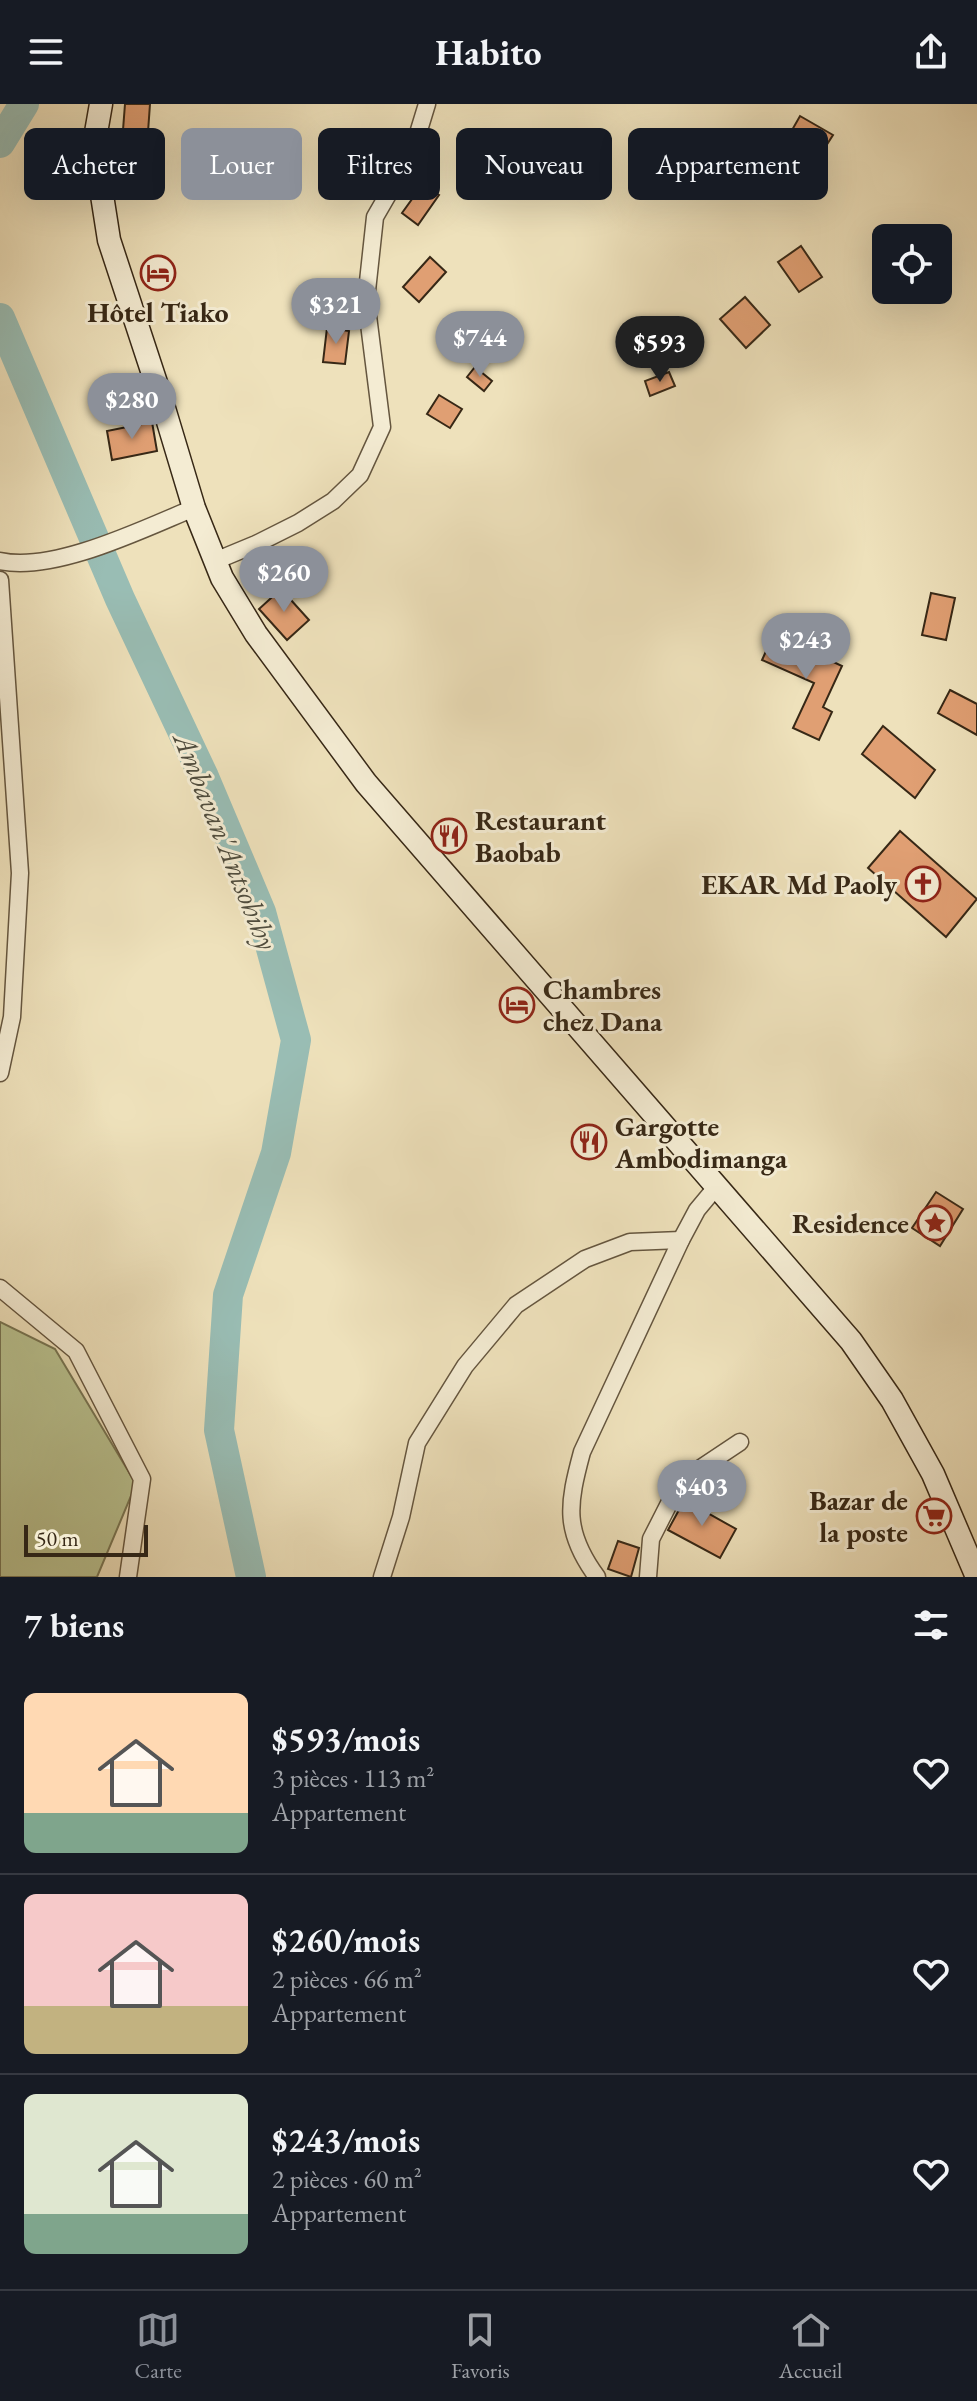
<!DOCTYPE html>
<html lang="fr">
<meta charset="utf-8">
<style>
body{margin:0;font-family:"EB Garamond",serif;background:#242831;color:#f1f3f6;height:100vh;display:flex;flex-direction:column;font-size:30px;white-space:nowrap}
*{box-sizing:border-box;margin:0}
p{font-size:26px;color:#9ea1a6}
.icon{flex:none;width:44px;height:44px;fill:none;stroke:currentColor;stroke-width:2;stroke-linecap:round;stroke-linejoin:round}
.map{position:relative;height:1473px;overflow:hidden}
.panel{display:flex;flex-direction:column;background:#171b24;flex:1}
.panel>*{flex:none}
.top-card{position:absolute;left:24px;top:24px;width:930px;height:72px;display:flex;gap:16px}
.controls{position:absolute;left:872px;top:120px;display:grid;gap:16px}
.controls a{display:grid;place-items:center;width:80px;height:80px;border-radius:12px;background:#171b24;box-shadow:0 8px 32px #0002;font-size:40px}
.scale{position:absolute;left:24px;bottom:20px;width:124px;box-sizing:border-box;padding-left:8px;border:4px solid #372816;border-top:0;font-size:22px;line-height:28px;white-space:nowrap;color:#372816;-webkit-text-stroke:6px #f4ecd3;paint-order:stroke}
.price{position:absolute;translate:-50% -68px;padding:0 18px;border-radius:28px;background:#8c9099;color:#fff;font-size:26px;line-height:52px;filter:drop-shadow(0 2px 4px #0008)}
.price::after{content:'';position:absolute;left:50%;top:48px;width:24px;height:18px;margin-left:-12px;background:inherit;clip-path:polygon(0 0,100% 0,50% 100%)}
.price.active{background:#222;color:#fff}
ul{padding:0;list-style:none}
li{display:flex;align-items:center;gap:24px;height:200px;padding:0 24px}
li+li{border-top:2px solid #363941}
li span{display:grid;place-items:center;flex:none;width:224px;height:160px;border-radius:12px;color:#555}
li>.icon{margin-inline-start:auto}
span .icon{width:96px;height:96px;fill:#fffc;stroke-width:1}
li b{font-size:34px}
h2{display:flex;justify-content:space-between;align-items:center;height:96px;padding:0 24px;font-size:34px}
.chip{padding:0 28px;border-radius:12px;background:#171b24;box-shadow:0 8px 32px #0002;font-size:28px;line-height:72px}
.chip.active{background:#8c9099;color:#fff}
header{display:flex;justify-content:space-between;align-items:center;height:104px;padding:0 24px;background:#171b24;font-size:36px;font-weight:700}
.dock{display:flex;justify-content:space-around;align-items:center;height:112px;border-top:2px solid #363941;background:#171b24;font-size:22px;color:#9ea1a6}
.dock a{display:grid;justify-items:center;gap:4px}
.dock .active{color:#8c9099}
.map>svg:first-child{display:block}
</style>
<header><svg class="icon" aria-label="menu" viewBox="0 0 24 24"><path d="M4 6h16M4 12h16M4 18h16"/></svg>Habito<svg class="icon" aria-label="share" viewBox="0 0 24 24"><path d="M12 15V3M7 8l5-5 5 5M5 13v7h14v-7"/></svg></header>
<div class="map">
<svg width="977" height="1473" viewBox="0 0 977 1473">
<rect width="100%" height="100%" fill="#eee1bb"/>
<filter id="stains"><feTurbulence type="fractalNoise" baseFrequency=".0025" numOctaves="4"/><feColorMatrix values="0 0 0 0 .2 0 0 0 0 .09 0 0 0 0 .02 0 0 0 .5 -.17"/></filter>
<radialGradient id="worn" r=".72"><stop offset=".6" stop-color="#630" stop-opacity="0"/><stop offset="1" stop-color="#630" stop-opacity=".3"/></radialGradient>
<!-- green -->
<path fill="#b9c290" stroke="#787553" stroke-width="2" d="M0,1218L55,1245L136,1380L97,1473H0Z"/>
<g fill="none" stroke-linecap="round" stroke-linejoin="round">
<!-- river -->
<g stroke="#99bdb4" stroke-width="30">
<path d="M0,39L24,0"/>
<path d="M0,214L120,495L204,673L261,808L296,936L276,1049L228,1191L219,1326L251,1473"/>
</g>
</g>
<!-- building -->
<g fill="#e09f73" stroke="#372816" stroke-width="2">
<path d="M125,0H150L148,28L123,26Z"/>
<path d="M800,12L833,31L813,62L783,42Z"/>
<path d="M423,80L439,91L418,121L402,109Z"/>
<path d="M801,142L822,173L799,188L778,158Z"/>
<path d="M430,153L446,168L419,198L403,183Z"/>
<path d="M745,193L770,221L746,244L720,215Z"/>
<path d="M327,224L349,227L345,260L323,258Z"/>
<path d="M659,230L674,235L666,259L651,253Z"/>
<path d="M475,263L492,277L484,287L467,273Z"/>
<path d="M669,268L675,282L650,292L645,277Z"/>
<path d="M439,291L462,305L450,324L427,310Z"/>
<path d="M152,318L157,347L112,356L107,327Z"/>
<path d="M281,485L309,516L287,536L259,505Z"/>
<path d="M931,489L955,494L946,536L922,531Z"/>
<path d="M774,530L842,562L823,603L832,608L819,636L793,624L814,579L762,556Z"/>
<path d="M950,586L977,600V631L938,609Z"/>
<path d="M883,622L935,666L915,694L862,650Z"/>
<path d="M900,727L977,795L946,833L868,764Z"/>
<path d="M936,1088L963,1105L940,1142L912,1124Z"/>
<path d="M691,1384L696,1387L690,1399L736,1425L720,1454L668,1426Z"/>
<path d="M618,1437L639,1444L631,1473L608,1465Z"/>
</g>
<g fill="none" stroke-linecap="round" stroke-linejoin="round">
<!-- minor casing -->
<g stroke="#65563f" stroke-width="19">
<g id="minor">
<path d="M0,457C54,469 143,425 194,404"/>
<path d="M215,457L256,440L298,419L333,397L360,371L382,323L366,196L375,113L412,49L427,0"/>
<path d="M0,476L20,769L12,913L0,969"/>
<path d="M0,1184L76,1247L142,1375L128,1473"/>
<path d="M382,1473L401,1413L417,1339L465,1262L516,1201L585,1155L630,1138L681,1136"/>
<path d="M597,1473C563,1427 568,1400 582,1348L681,1136L697,1106L717,1082"/>
<path d="M648,1473L651,1435L680,1378L740,1338"/>
</g>
</g>
<!-- secondary casing -->
<g stroke="#372816" stroke-width="25">
<path id="secondary" d="M101,0L94,40L109,136L160,291L194,404L222,474L256,530L366,679L851,1237L892,1296L933,1370L977,1473"/>
</g>
<!-- minor -->
<use href="#minor" stroke="#f4ecd3" stroke-width="16"/>
<!-- secondary -->
<use href="#secondary" stroke="#f4ecd3" stroke-width="22"/>
</g>
<!-- icons -->
<defs>
<g id="hotel-ring" transform="scale(1.8)"><circle r="9.5" fill="#f4ecd3" stroke="#8f2418" stroke-width="1.5"/><path d="M-6-4.5h1.5V1H6V5H4.5V3h-9V5H-6ZM-4 0a1.8 1.8 0 1 1 3.6 0ZM.5 0V-2.5h3Q6-2.5 6 0Z" fill="#8f2418"/></g>
<g id="restaurant-ring" transform="scale(1.8)"><circle r="9.5" fill="#f4ecd3" stroke="#8f2418" stroke-width="1.5"/><path d="M-5-6h1v4h1v-4h1v4h1v-4h1v5L-1.5 .5V6h-2V.5L-5-1ZM5-6V6H3V1.5H1.5Q1.5-4 5-6Z" fill="#8f2418"/></g>
<g id="church-ring" transform="scale(1.8)"><circle r="9.5" fill="#f4ecd3" stroke="#8f2418" stroke-width="1.5"/><path d="M-1.2-6h2.4v3.5h3.3v2.4h-3.3V6h-2.4V-.1h-3.3v-2.4h3.3Z" fill="#8f2418"/></g>
<g id="sight-ring" transform="scale(1.8)"><circle r="9.5" fill="#f4ecd3" stroke="#8f2418" stroke-width="1.5"/><path d="M0-6L1.8-2.2L6-1.7L2.9 1.2L3.7 5.4L0 3.3L-3.7 5.4L-2.9 1.2L-6-1.7L-1.8-2.2Z" fill="#8f2418"/></g>
<g id="supermarket-ring" transform="scale(1.8)"><circle r="9.5" fill="#f4ecd3" stroke="#8f2418" stroke-width="1.5"/><path d="M-6-5.5h2.5l.6 2H6L4.5 2H-2.5L-4.4-4H-6ZM-1.5 3.2a1.3 1.3 0 1 0 .1 0ZM3 3.2a1.3 1.3 0 1 0 .1 0Z" fill="#8f2418"/></g>
</defs>
<g fill-rule="evenodd">
<use href="#hotel-ring" x="158" y="169"/>
<use href="#restaurant-ring" x="449" y="732"/>
<use href="#church-ring" x="923" y="780"/>
<use href="#hotel-ring" x="517" y="901"/>
<use href="#restaurant-ring" x="589" y="1038"/>
<use href="#sight-ring" x="935" y="1119"/>
<use href="#supermarket-ring" x="934" y="1412"/>
</g>
<g text-anchor="middle" dominant-baseline="central" stroke-width="6" stroke-linejoin="round" paint-order="stroke">
<!-- poi labels -->
<g font-size="28" font-weight="bold" fill="#372816" stroke="#f4ecd3" text-anchor="start">
<text x="158" y="208" text-anchor="middle">Hôtel Tiako</text>
<text x="475" y="716">Restaurant<tspan x="475" dy="32">Baobab</tspan></text>
<text x="897" y="780" text-anchor="end">EKAR Md Paoly</text>
<text x="543" y="885">Chambres<tspan x="543" dy="32">chez Dana</tspan></text>
<text x="615" y="1022">Gargotte<tspan x="615" dy="32">Ambodimanga</tspan></text>
<text x="909" y="1119" text-anchor="end">Residence</text>
<text x="908" y="1396" text-anchor="end">Bazar de<tspan x="908" dy="32">la poste</tspan></text>
</g>
<!-- water labels -->
<g font-size="30" font-style="italic" fill="#504d3e" stroke="#f4ecd3">
<text transform="translate(226 737) rotate(68)">Ambavan'Antsohihy</text>
</g>
</g>
<rect width="100%" height="100%" filter="url(#stains)"/>
<rect width="100%" height="100%" fill="url(#worn)"/>
</svg>
<div class="controls">
<a><svg class="icon" aria-label="locate" viewBox="0 0 24 24"><circle cx="12" cy="12" r="6"/><path d="M12 2v4M12 18v4M2 12h4M18 12h4"/></svg></a>
</div>
<div class="scale">50 m</div>
<b class="price" style="left:336px;top:242px">$321</b>
<b class="price" style="left:480px;top:275px">$744</b>
<b class="price active" style="left:660px;top:280px">$593</b>
<b class="price" style="left:132px;top:337px">$280</b>
<b class="price" style="left:284px;top:510px">$260</b>
<b class="price" style="left:806px;top:577px">$243</b>
<b class="price" style="left:702px;top:1424px">$403</b>
<div class="top-card">
<a class="chip">Acheter</a>
<a class="chip active">Louer</a>
<a class="chip">Filtres</a>
<a class="chip">Nouveau</a>
<a class="chip">Appartement</a>
</div>
</div>
<section class="panel">
<h2>7 biens<svg class="icon" aria-label="filters" viewBox="0 0 24 24"><path d="M4 7h16M4 17h16"/><circle cx="9" cy="7" r="2"/><circle cx="15" cy="17" r="2"/></svg></h2>
<ul>
<li><span style="background:linear-gradient(#ffd9b3 75%,#7fa58c 0)"><svg class="icon" aria-label="home" viewBox="0 0 24 24"><path d="M3 11l9-7 9 7M6 9v11h12V9"/></svg></span><div><b>$593/mois</b><p>3 pièces · 113 m²</p><p>Appartement</p></div><svg class="icon" aria-label="heart" viewBox="0 0 24 24"><path d="M12 20l-8-8c-3-5 5-10 8-4 3-6 11-1 8 4z"/></svg></li>
<li><span style="background:linear-gradient(#f6c9c9 70%,#c2b280 0)"><svg class="icon" aria-label="home" viewBox="0 0 24 24"><path d="M3 11l9-7 9 7M6 9v11h12V9"/></svg></span><div><b>$260/mois</b><p>2 pièces · 66 m²</p><p>Appartement</p></div><svg class="icon" aria-label="heart" viewBox="0 0 24 24"><path d="M12 20l-8-8c-3-5 5-10 8-4 3-6 11-1 8 4z"/></svg></li>
<li><span style="background:linear-gradient(#dfe7d0 75%,#7fa58c 0)"><svg class="icon" aria-label="home" viewBox="0 0 24 24"><path d="M3 11l9-7 9 7M6 9v11h12V9"/></svg></span><div><b>$243/mois</b><p>2 pièces · 60 m²</p><p>Appartement</p></div><svg class="icon" aria-label="heart" viewBox="0 0 24 24"><path d="M12 20l-8-8c-3-5 5-10 8-4 3-6 11-1 8 4z"/></svg></li>
</ul>
</section>
<nav class="dock">
<a class="active"><svg class="icon" aria-label="map" viewBox="0 0 24 24"><path d="M3 6l6-2 6 2 6-2v14l-6 2-6-2-6 2zM9 4v14M15 6v14"/></svg>Carte</a>
<a><svg class="icon" aria-label="saved" viewBox="0 0 24 24"><path d="M7 4h10v16l-5-4-5 4z"/></svg>Favoris</a>
<a><svg class="icon" aria-label="home" viewBox="0 0 24 24"><path d="M3 11l9-7 9 7M6 9v11h12V9"/></svg>Accueil</a>
</nav>
